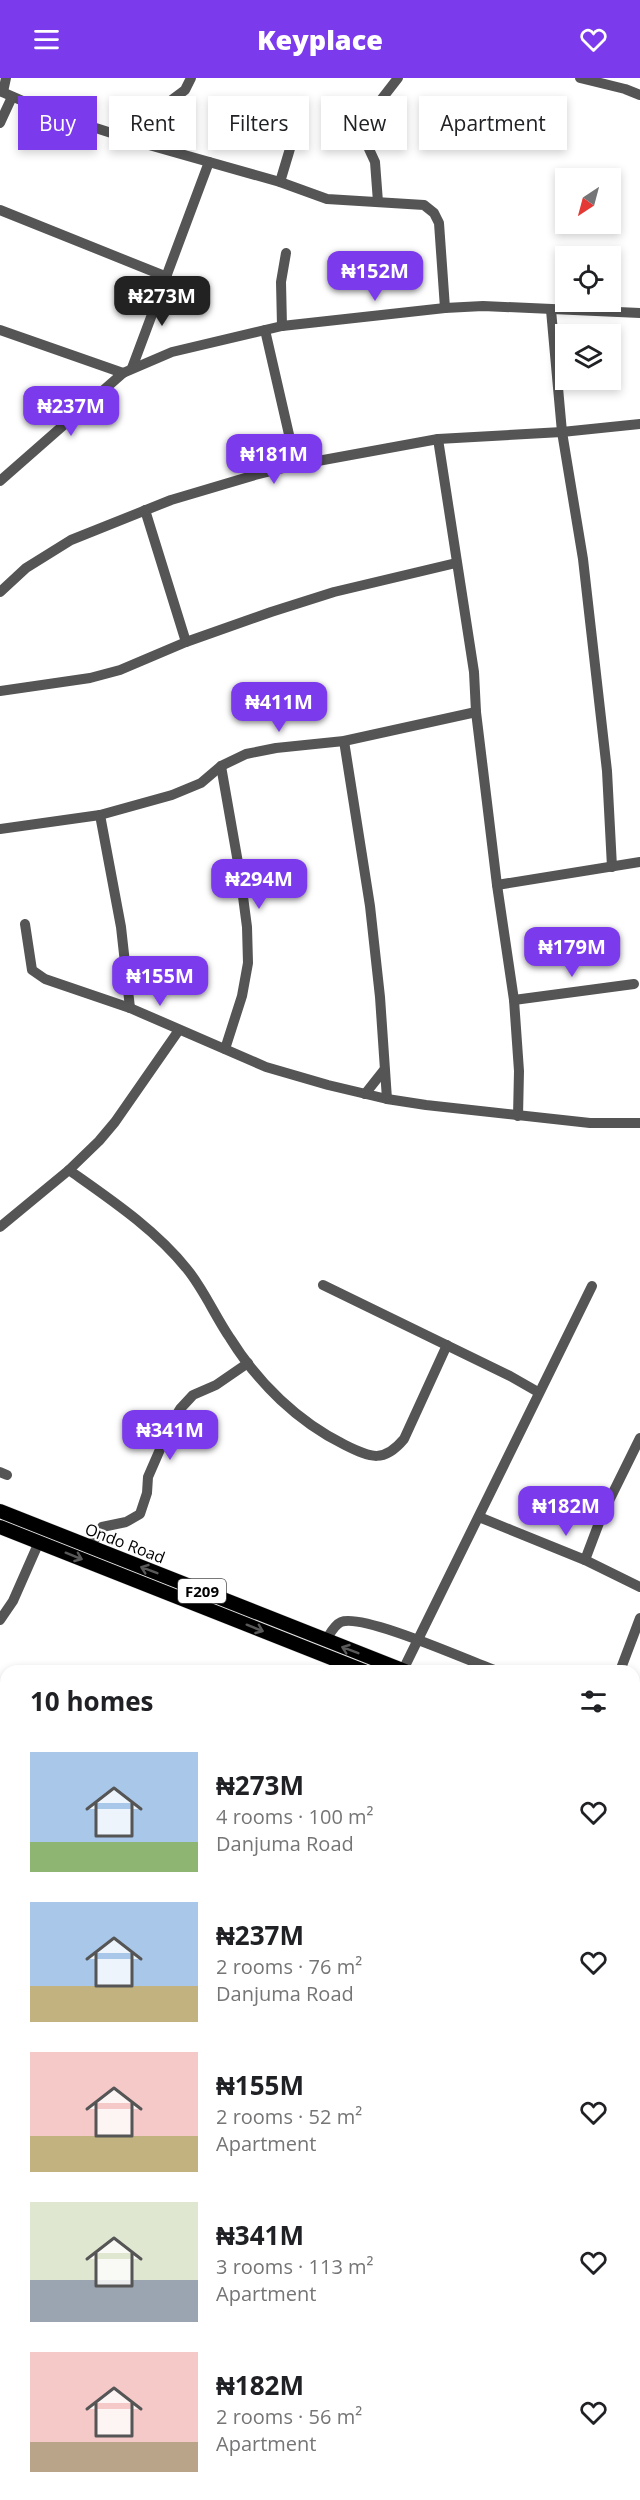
<!DOCTYPE html>
<meta charset="utf-8">
<style>
body{margin:0;font-family:"Open Sans",sans-serif;background:#f2f2f2;color:#202124;height:100vh;display:flex;flex-direction:column;font-size:22px;white-space:nowrap}
*{box-sizing:border-box;margin:0}
p{font-size:20px;color:#757577}
.icon{flex:none;width:33px;height:33px;fill:none;stroke:currentColor;stroke-width:2;stroke-linecap:round;stroke-linejoin:round}
.map{position:relative;flex:1;overflow:hidden}
.side{position:absolute;left:0px;top:1587px;width:640px;height:836px;display:flex;flex-direction:column;background:#fff;border-radius:18px 18px 0 0;box-shadow:0 3px 9px #0003}
.side>*{flex:none}
.guide{position:absolute;left:18px;top:18px;width:604px;height:54px;display:flex;gap:12px}
.needle{width:39px;rotate:216deg}
.controls{position:absolute;left:555px;top:90px;display:grid;gap:12px}
.controls a{display:grid;place-items:center;width:66px;height:66px;border-radius:0px;background:#fff;box-shadow:0 3px 9px #0003;font-size:30px}
.price{position:absolute;translate:-50% -51px;padding:0 14px;border-radius:12px;background:#7c3aed;color:#fff;font-size:20px;line-height:39px;filter:drop-shadow(0 2px 3px #0008)}
.price::after{content:'';position:absolute;left:50%;top:36px;width:18px;height:14px;margin-left:-9px;background:inherit;clip-path:polygon(0 0,100% 0,50% 100%)}
.price.current{background:#222;color:#fff}
ul{padding:0;list-style:none}
li{display:flex;align-items:center;gap:18px;height:150px;padding:0 30px}
li span{display:grid;place-items:center;flex:none;width:168px;height:120px;border-radius:0px;color:#555}
li>.icon{margin-inline-start:auto}
span .icon{width:72px;height:72px;fill:#fffc;stroke-width:1}
li b{font-size:26px}
h2{display:flex;justify-content:space-between;align-items:center;height:72px;padding:0 30px;font-size:26px}
.chip{padding:0 21px;border-radius:0px;background:#fff;box-shadow:0 3px 9px #0003;font-size:21px;line-height:54px}
.chip.current{background:#7c3aed;color:#fff}
header{display:flex;justify-content:space-between;align-items:center;height:78px;padding:0 30px;background:#7c3aed;color:#fff;font-size:27px;font-weight:800}
.map>svg:first-child{display:block}
</style>
<header><svg class="icon" aria-label="menu" viewBox="0 0 24 24"><path d="M4 6h16M4 12h16M4 18h16"/></svg>Keyplace<svg class="icon" aria-label="heart" viewBox="0 0 24 24"><path d="M12 20l-8-8c-3-5 5-10 8-4 3-6 11-1 8 4z"/></svg></header>
<div class="map">
<svg width="640" height="2422" viewBox="0 0 640 2422">
<rect width="100%" height="100%" fill="#fff"/>
<g fill="none" stroke-linecap="round" stroke-linejoin="round">
<!-- major casing -->
<g stroke="#dbdbdb" stroke-width="15">
<g id="major">
<path d="M0,1433L405,1593"/>
<path d="M0,1449L364,1593"/>
<path d="M634,1685L640,1687"/>
<path d="M634,1700L640,1702"/>
</g>
</g>
<!-- minor -->
<g stroke="#555" stroke-width="10">
<path d="M580,0L625,11L640,17"/>
<path d="M0,13L55,37L149,67L280,104L327,121L424,127L434,135L439,145L445,230"/>
<path d="M3,14L6,0"/>
<path d="M0,45L12,19"/>
<path d="M149,67L165,27L185,12L191,0"/>
<path d="M280,104L304,24"/>
<path d="M378,124L375,84L369,71L381,43L377,36V27L398,0"/>
<path d="M0,132L167,199"/>
<path d="M551,232L562,354L583,481L607,693L612,789"/>
<path d="M282,248L281,204L286,175"/>
<path d="M0,252L123,295"/>
<path d="M265,252L296,387"/>
<path d="M132,290L209,84"/>
<path d="M438,361L474,594L476,634L497,807L514,922L519,993L518,1038"/>
<path d="M0,403L123,295L172,274L282,248L445,230L483,228L640,235"/>
<path d="M145,432L186,564"/>
<path d="M0,514L26,490L71,462L171,422L255,397L296,387L438,361L562,354L640,346"/>
<path d="M0,613L90,600L120,592L186,564L271,534L334,514L456,485"/>
<path d="M344,663L370,828L380,919L387,1021"/>
<path d="M221,688L240,796L247,849L248,885L242,918L225,971"/>
<path d="M100,737L121,849L130,930"/>
<path d="M0,751L100,737L172,717L201,705L221,688L246,676L276,670L344,663L476,634"/>
<path d="M497,807L640,784"/>
<path d="M25,846L32,892L45,901L130,930L266,989L328,1007L387,1021L426,1027L590,1045H640"/>
<path d="M514,922L634,906"/>
<path d="M365,1016L384,992"/>
<path d="M69,1092C110,1121 155,1151 187,1191C204,1212 215,1238 230,1260C258,1305 298,1344 345,1367C371,1380 384,1385 404,1361L447,1267"/>
<path d="M0,1149L69,1092L99,1063L115,1044L179,952"/>
<path d="M323,1207L510,1298L538,1314"/>
<path d="M0,1394L7,1397"/>
<path d="M479,1439L585,1482L640,1509"/>
<path d="M90,1469L102,1449L126,1444L140,1436L147,1415L148,1399L172,1344L180,1331L193,1317L216,1307L248,1285"/>
<path d="M585,1482L602,1437L640,1360"/>
<path d="M0,1542L13,1523L39,1464"/>
<path d="M326,1562C330,1556 334,1547 341,1544C363,1535 469,1583 497,1593"/>
<path d="M403,1592L592,1208"/>
<path d="M620,1593L640,1540"/>
<path d="M634,1649L640,1651"/>
<path d="M634,1776L640,1766"/>
<path d="M0,1784L6,1782"/>
<path d="M634,1879L640,1881"/>
<path d="M0,1916L6,1913"/>
<path d="M0,2036L6,2034"/>
<path d="M634,2091L640,2089"/>
<path d="M0,2160L6,2158"/>
<path d="M634,2234L640,2241"/>
<path d="M0,2253L6,2251"/>
<path d="M0,2275L6,2295"/>
<path d="M634,2356L640,2331"/>
<path d="M35,2416L36,2422"/>
<path d="M172,2416L174,2422"/>
<path d="M334,2416L336,2422"/>
<path d="M427,2422L440,2416"/>
<path d="M626,2422L627,2416"/>
</g>
<!-- major -->
<use href="#major" stroke="#000" stroke-width="14"/>
</g>
<!-- one-way arrows -->
<defs><path id="oneway-shaft" d="M-6 0H5M1.5-3L5.5 0L1.5 3" fill="none" stroke-width="1.6" stroke-linecap="round" stroke-linejoin="round" transform="scale(1.5)"/></defs>
<g stroke="#595959">
<use href="#oneway-shaft" transform="translate(74 1478) rotate(22)"/>
<use href="#oneway-shaft" transform="translate(149 1492) rotate(-159)"/>
<use href="#oneway-shaft" transform="translate(255 1550) rotate(22)"/>
<use href="#oneway-shaft" transform="translate(350 1572) rotate(-159)"/>
</g>
<g text-anchor="middle" dominant-baseline="central" stroke-width="4.5" stroke-linejoin="round" paint-order="stroke">
<!-- shield labels -->
<rect fill="#fff" stroke="#4c4c4c" stroke-width="1.5" x="178" y="1501" width="48" height="24" rx="4.5"/>
<g font-size="15" font-weight="bold" fill="#000">
<text x="202" y="1513">F209</text>
</g>
<!-- street labels -->
<g font-size="16" fill="#000" stroke="#fff">
<text transform="translate(125 1465) rotate(21)">Ondo Road</text>
</g>
</g>
</svg>
<div class="controls">
<a><svg class="needle" viewBox="-14 -14 28 28"><path d="M0-13l5 13h-10z" fill="#e53935"/><path d="M0 13l5-13h-10z" fill="#757577"/></svg></a>
<a><svg class="icon" aria-label="locate" viewBox="0 0 24 24"><circle cx="12" cy="12" r="6"/><path d="M12 2v4M12 18v4M2 12h4M18 12h4"/></svg></a>
<a><svg class="icon" aria-label="layers" viewBox="0 0 24 24"><path d="M12 4l9 5-9 5-9-5zM3 14l9 5 9-5"/></svg></a>
</div>
<b class="price" style="left:375px;top:224px">₦152M</b>
<b class="price current" style="left:162px;top:249px">₦273M</b>
<b class="price" style="left:71px;top:359px">₦237M</b>
<b class="price" style="left:274px;top:407px">₦181M</b>
<b class="price" style="left:279px;top:655px">₦411M</b>
<b class="price" style="left:259px;top:832px">₦294M</b>
<b class="price" style="left:572px;top:900px">₦179M</b>
<b class="price" style="left:160px;top:929px">₦155M</b>
<b class="price" style="left:170px;top:1383px">₦341M</b>
<b class="price" style="left:566px;top:1459px">₦182M</b>
<div class="guide">
<a class="chip current">Buy</a>
<a class="chip">Rent</a>
<a class="chip">Filters</a>
<a class="chip">New</a>
<a class="chip">Apartment</a>
</div>
<section class="side">
<h2>10 homes<svg class="icon" aria-label="filters" viewBox="0 0 24 24"><path d="M4 7h16M4 17h16"/><circle cx="9" cy="7" r="2"/><circle cx="15" cy="17" r="2"/></svg></h2>
<ul>
<li><span style="background:linear-gradient(#a9c7e8 75%,#8fb573 0)"><svg class="icon" aria-label="home" viewBox="0 0 24 24"><path d="M3 11l9-7 9 7M6 9v11h12V9"/></svg></span><div><b>₦273M</b><p>4 rooms · 100 m²</p><p>Danjuma Road</p></div><svg class="icon" aria-label="heart" viewBox="0 0 24 24"><path d="M12 20l-8-8c-3-5 5-10 8-4 3-6 11-1 8 4z"/></svg></li>
<li><span style="background:linear-gradient(#a9c7e8 70%,#c2b280 0)"><svg class="icon" aria-label="home" viewBox="0 0 24 24"><path d="M3 11l9-7 9 7M6 9v11h12V9"/></svg></span><div><b>₦237M</b><p>2 rooms · 76 m²</p><p>Danjuma Road</p></div><svg class="icon" aria-label="heart" viewBox="0 0 24 24"><path d="M12 20l-8-8c-3-5 5-10 8-4 3-6 11-1 8 4z"/></svg></li>
<li><span style="background:linear-gradient(#f6c9c9 70%,#c2b280 0)"><svg class="icon" aria-label="home" viewBox="0 0 24 24"><path d="M3 11l9-7 9 7M6 9v11h12V9"/></svg></span><div><b>₦155M</b><p>2 rooms · 52 m²</p><p>Apartment</p></div><svg class="icon" aria-label="heart" viewBox="0 0 24 24"><path d="M12 20l-8-8c-3-5 5-10 8-4 3-6 11-1 8 4z"/></svg></li>
<li><span style="background:linear-gradient(#dfe7d0 65%,#9aa5b1 0)"><svg class="icon" aria-label="home" viewBox="0 0 24 24"><path d="M3 11l9-7 9 7M6 9v11h12V9"/></svg></span><div><b>₦341M</b><p>3 rooms · 113 m²</p><p>Apartment</p></div><svg class="icon" aria-label="heart" viewBox="0 0 24 24"><path d="M12 20l-8-8c-3-5 5-10 8-4 3-6 11-1 8 4z"/></svg></li>
<li><span style="background:linear-gradient(#f6c9c9 75%,#b9a48a 0)"><svg class="icon" aria-label="home" viewBox="0 0 24 24"><path d="M3 11l9-7 9 7M6 9v11h12V9"/></svg></span><div><b>₦182M</b><p>2 rooms · 56 m²</p><p>Apartment</p></div><svg class="icon" aria-label="heart" viewBox="0 0 24 24"><path d="M12 20l-8-8c-3-5 5-10 8-4 3-6 11-1 8 4z"/></svg></li>
</ul>
</section>
</div>
